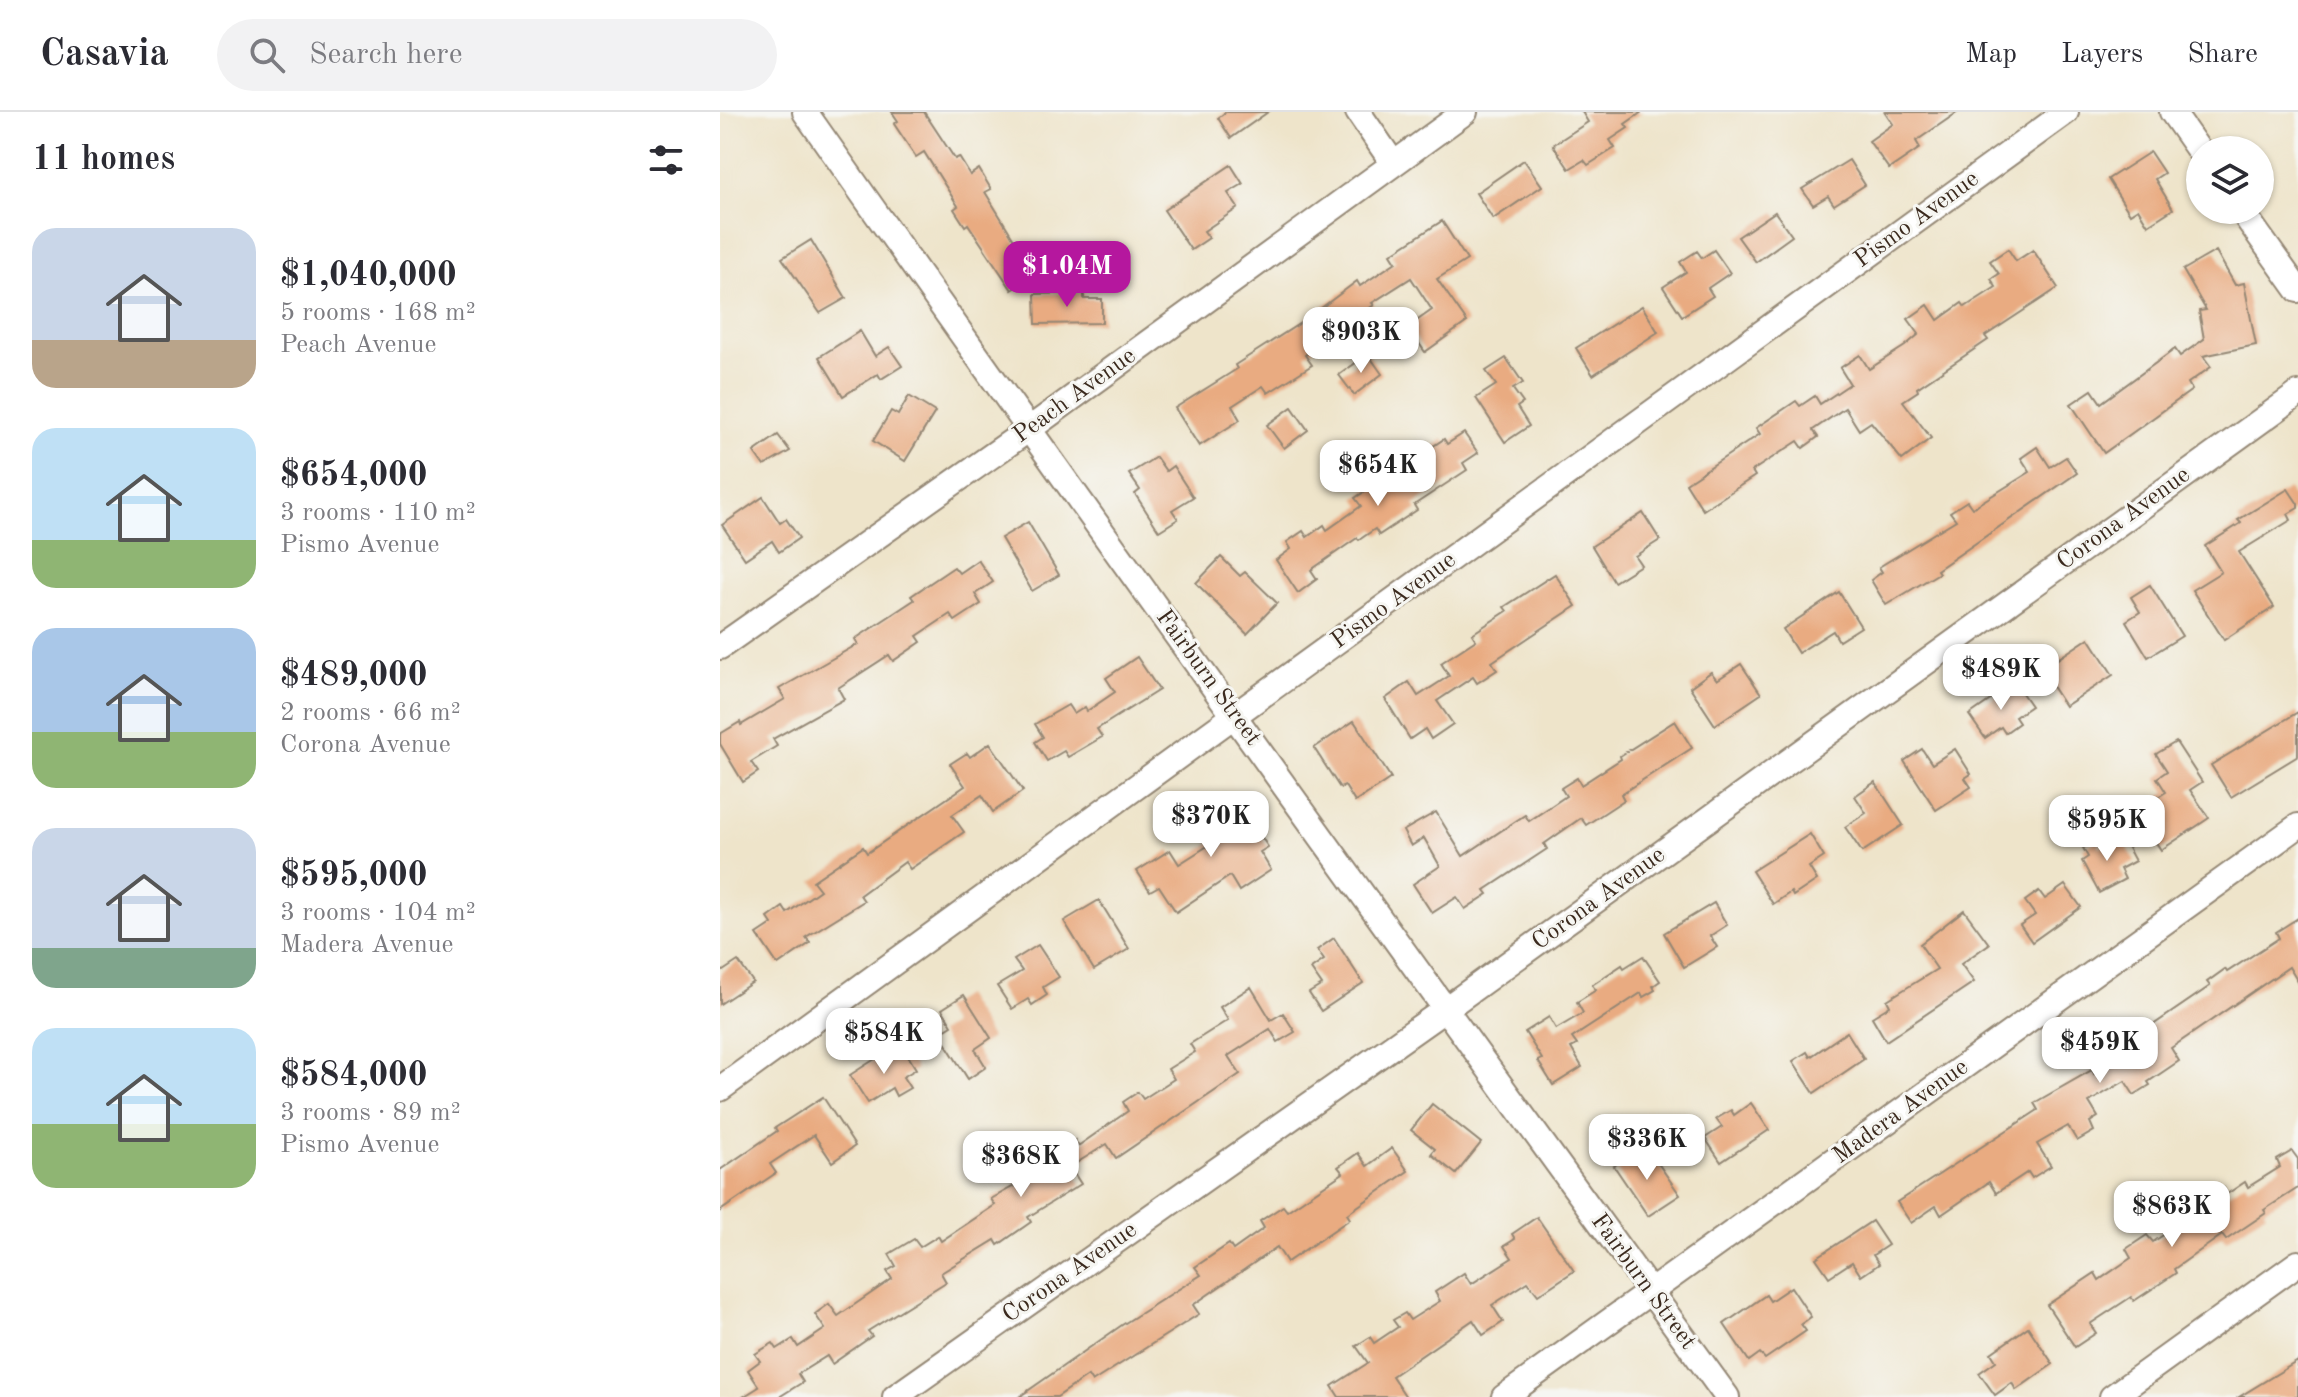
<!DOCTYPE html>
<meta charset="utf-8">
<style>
body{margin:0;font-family:"Old Standard TT",serif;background:#f2f2f3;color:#2b2b33;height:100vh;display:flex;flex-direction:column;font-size:30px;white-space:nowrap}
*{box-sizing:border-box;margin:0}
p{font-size:26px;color:#7c7c81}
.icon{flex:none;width:44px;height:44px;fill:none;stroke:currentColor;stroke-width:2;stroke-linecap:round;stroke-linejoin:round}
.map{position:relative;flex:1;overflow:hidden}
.sheet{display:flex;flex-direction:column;background:#fff;width:720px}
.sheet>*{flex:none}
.buttons{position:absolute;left:1466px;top:24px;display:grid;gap:16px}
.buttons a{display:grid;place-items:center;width:88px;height:88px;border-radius:50%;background:#fff;box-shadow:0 2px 6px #0004;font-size:40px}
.price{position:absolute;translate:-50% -68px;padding:0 18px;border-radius:16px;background:#fff;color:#222;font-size:26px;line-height:52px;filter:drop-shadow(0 2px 4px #0008)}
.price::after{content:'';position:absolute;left:50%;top:48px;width:24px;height:18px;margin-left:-12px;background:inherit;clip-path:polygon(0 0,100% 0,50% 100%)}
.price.selected{background:#b5179e;color:#fff}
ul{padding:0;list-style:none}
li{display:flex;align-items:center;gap:24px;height:200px;padding:0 32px}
li span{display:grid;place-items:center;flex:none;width:224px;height:160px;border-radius:24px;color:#555}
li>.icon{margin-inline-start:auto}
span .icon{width:96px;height:96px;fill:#fffc;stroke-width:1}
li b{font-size:34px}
h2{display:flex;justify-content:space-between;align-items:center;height:96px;padding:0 32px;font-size:34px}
header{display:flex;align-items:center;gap:48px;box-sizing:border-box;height:112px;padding:0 40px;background:#fff;border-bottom:2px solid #e1e1e2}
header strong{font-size:38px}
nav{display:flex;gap:44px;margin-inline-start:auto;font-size:28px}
.search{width:560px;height:72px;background:#f2f2f3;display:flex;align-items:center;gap:20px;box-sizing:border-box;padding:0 28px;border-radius:44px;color:#7c7c81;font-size:30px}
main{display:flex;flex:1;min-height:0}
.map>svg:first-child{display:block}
</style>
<header>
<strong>Casavia</strong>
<div class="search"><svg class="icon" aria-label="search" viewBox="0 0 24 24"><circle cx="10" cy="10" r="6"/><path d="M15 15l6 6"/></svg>Search here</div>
<nav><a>Map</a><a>Layers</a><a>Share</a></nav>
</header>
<main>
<section class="sheet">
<h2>11 homes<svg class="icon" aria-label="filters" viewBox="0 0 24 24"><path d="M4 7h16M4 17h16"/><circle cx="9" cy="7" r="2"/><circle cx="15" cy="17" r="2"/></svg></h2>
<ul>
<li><span style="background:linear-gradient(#c9d6e8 70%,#b9a48a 0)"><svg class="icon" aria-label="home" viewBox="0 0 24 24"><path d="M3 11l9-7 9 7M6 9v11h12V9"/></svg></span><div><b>$1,040,000</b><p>5 rooms · 168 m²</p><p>Peach Avenue</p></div></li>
<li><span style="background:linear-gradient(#bfe0f5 70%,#8fb573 0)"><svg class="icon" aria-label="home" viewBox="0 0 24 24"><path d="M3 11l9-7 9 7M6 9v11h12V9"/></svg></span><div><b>$654,000</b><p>3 rooms · 110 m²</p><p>Pismo Avenue</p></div></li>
<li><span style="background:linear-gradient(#a9c7e8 65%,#8fb573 0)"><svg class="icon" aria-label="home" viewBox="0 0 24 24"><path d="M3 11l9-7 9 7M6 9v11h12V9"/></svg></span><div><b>$489,000</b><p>2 rooms · 66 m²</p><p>Corona Avenue</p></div></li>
<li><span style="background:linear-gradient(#c9d6e8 75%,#7fa58c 0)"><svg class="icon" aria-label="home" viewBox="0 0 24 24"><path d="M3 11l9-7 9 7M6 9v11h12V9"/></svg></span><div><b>$595,000</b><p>3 rooms · 104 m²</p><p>Madera Avenue</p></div></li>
<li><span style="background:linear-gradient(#bfe0f5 60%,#8fb573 0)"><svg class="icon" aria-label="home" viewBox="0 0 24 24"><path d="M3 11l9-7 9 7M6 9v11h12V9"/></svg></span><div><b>$584,000</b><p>3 rooms · 89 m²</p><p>Pismo Avenue</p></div></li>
</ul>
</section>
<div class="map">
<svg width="1578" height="1285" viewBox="0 0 1578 1285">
<rect width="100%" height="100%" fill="#f6f6f2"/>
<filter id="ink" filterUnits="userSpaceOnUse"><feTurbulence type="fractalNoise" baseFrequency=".0125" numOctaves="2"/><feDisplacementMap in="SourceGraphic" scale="16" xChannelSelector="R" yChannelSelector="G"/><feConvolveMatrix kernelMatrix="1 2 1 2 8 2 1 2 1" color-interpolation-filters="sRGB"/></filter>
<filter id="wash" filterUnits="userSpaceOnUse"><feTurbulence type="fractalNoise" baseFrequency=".006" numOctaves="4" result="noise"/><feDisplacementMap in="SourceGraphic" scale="32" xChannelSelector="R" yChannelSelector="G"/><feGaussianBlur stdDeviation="1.8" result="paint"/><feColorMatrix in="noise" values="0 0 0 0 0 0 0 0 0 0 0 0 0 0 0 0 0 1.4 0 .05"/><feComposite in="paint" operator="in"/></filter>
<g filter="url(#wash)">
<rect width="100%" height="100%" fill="#eee4ca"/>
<g id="blocks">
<!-- building -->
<g fill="#e9ab81">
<path d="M172,0H204L235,47L239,45L250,63L259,57L271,77L265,80L300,137L309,131L325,156L292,178L248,112L245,114L234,97L238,94L204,40L196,45L174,12L178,9Z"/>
<path d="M506,0H548L511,26L498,6Z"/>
<path d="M862,0H922L905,12L908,16L890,28L895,36L868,53L864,48L849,57L833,33L868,10Z"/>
<path d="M1165,0H1238L1196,29L1200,36L1169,57L1149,29L1173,12Z"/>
<path d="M1430,40L1444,61L1435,67L1453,97L1428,113L1418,97L1410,102L1388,67Z"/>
<path d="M804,48L822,74L773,107L756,81Z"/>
<path d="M1129,48L1145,73L1114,93L1108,84L1093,93L1082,77Z"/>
<path d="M511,53L523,72L508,81L518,96L484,119L489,126L471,138L444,98Z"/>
<path d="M1055,100L1072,124L1036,150L1018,125Z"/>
<path d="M722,109L747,148L717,167L747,210L705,240L688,215L712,198L691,166L652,191L654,193L585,243L592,253L548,281L543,274L512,294L520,308L479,334L455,296L517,257L515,253L588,206L637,169L640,174L676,150L671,142Z"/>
<path d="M91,128L126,186L100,201L62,146Z"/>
<path d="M1288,137L1296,149L1313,138L1338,176L1265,224L1268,228L1197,276L1198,279L1183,289L1211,326L1182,348L1151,310L1139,318L1125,296L1093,318L1098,325L1083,336L1078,329L1032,359L1035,364L983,398L966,371L1040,322L1036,316L1076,289L1080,294L1095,284L1100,292L1130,272L1120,256L1140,243L1149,257L1185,234L1199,222L1188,207L1208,193L1218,208L1242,191L1245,195L1276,175L1271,167L1279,162L1270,149Z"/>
<path d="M994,138L1010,161L988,176L993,184L962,204L943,175L966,160L960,150L977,139L982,146Z"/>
<path d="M1496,139L1515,173L1524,171L1536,233L1483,244L1491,255L1468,271L1472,278L1384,341L1351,292L1372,278L1381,291L1455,237L1460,244L1484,227L1479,199L1486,198L1463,158Z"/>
<path d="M364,181V187H382V211L316,212L315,182Z"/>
<path d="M922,194L938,220L873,263L856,236Z"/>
<path d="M140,219L155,244L169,235L182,254L161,267L158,262L123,284L99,245Z"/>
<path d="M648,242L662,262L634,283L619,263Z"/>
<path d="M786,246L803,271L793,277L803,291L797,295L809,314L785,330L756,286L776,273L766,259Z"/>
<path d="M189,284L215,300L185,349L153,329L171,299L178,303Z"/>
<path d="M572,295L588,318L564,336L547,313Z"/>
<path d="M744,321L758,341L743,351L747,358L694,393L697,398L659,423L655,417L639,428L637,426L591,458L597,467L578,481L556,448L571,437L567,430L583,419L587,425L604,413L607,418L641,394L635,386L724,327L727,332Z"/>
<path d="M58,323L70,339L44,354L34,340Z"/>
<path d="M1317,335L1330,355L1346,345L1357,361L1217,458L1219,461L1166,493L1151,468L1162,460L1159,455L1236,408L1230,400L1247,389L1252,396L1310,360L1301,346Z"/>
<path d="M436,345L446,359L453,354L473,385L452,398L458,407L439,419L415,382L420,378L409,362Z"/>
<path d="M1568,377L1578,392V396L1568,402L1571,408L1519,440L1554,495L1504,528L1472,478L1501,460L1485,434L1521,411L1518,408Z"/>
<path d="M43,385L60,411L66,407L79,426L59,440L52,429L25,447L2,413Z"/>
<path d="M923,401L940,428L915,444L921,453L894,470L872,434Z"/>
<path d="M308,410L339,463L312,479L281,426Z"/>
<path d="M501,445L520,464L525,460L557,491L527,522L476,471Z"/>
<path d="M258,448L273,470L255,482L261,492L235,509L230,502L197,524L201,530L173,549L169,543L118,576L124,587L53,627L57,634L31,650L38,660L23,670L0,632V622L20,610L21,613L65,587L59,577L138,532L135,527L194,488L191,484L234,455L239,461Z"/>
<path d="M835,462L856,494L772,550L777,558L757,571L753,565L717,589L733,612L711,627L705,617L690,627L665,587L689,570L698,584L729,564L721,551L756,528L752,522L787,499L784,495Z"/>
<path d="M1430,473L1462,524L1428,545L1406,509L1420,500L1411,485Z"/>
<path d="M1119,480L1141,515L1119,529L1113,519L1078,541L1063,517Z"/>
<path d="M1369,526L1393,563L1345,594L1318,553L1330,545L1333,550Z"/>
<path d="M417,545L439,578L377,617L382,625L348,645L344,639L327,649L315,630L323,625L315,612L348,593L354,602L365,595L367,599L395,580L386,566Z"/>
<path d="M1021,552L1041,582L995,613L970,575L991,560L997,568Z"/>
<path d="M1295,571L1311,594L1295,605L1299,611L1285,621L1281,615L1265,626L1249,603Z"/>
<path d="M1578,600V644L1511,685L1491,653Z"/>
<path d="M634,609L671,666L635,690L625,674L620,676L594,636Z"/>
<path d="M955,609L972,636L901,682L904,688L866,713L861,706L824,732L827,737L765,778L768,782L745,797L737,785L712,801L693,772L720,754L704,726L691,734L683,719L716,700L743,744L805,703L809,709L846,684L841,676L857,666L861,673L901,647L900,644Z"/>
<path d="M1456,630L1482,670L1470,678L1489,706L1441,738L1422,709L1433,701L1427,692L1446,680L1437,666L1447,659L1436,642Z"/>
<path d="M270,631L303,679L273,700L262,683L232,703L244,720L190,757L185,750L140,783L144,789L86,825L90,831L58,853L37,822L52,812L48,806L63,795L67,801L100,778L93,769L143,735L147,741L245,674L230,652L247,641L250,645Z"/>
<path d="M1202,637L1212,652L1235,637L1251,662L1245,666L1251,675L1216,698L1184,649Z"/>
<path d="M1155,670L1183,713L1142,740L1125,715L1146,701L1135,684Z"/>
<path d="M517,688L548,735L540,740L551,758L519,779L510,764L456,800L439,774L430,779L417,759L450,738L459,752L489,733L491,729L475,704L493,692L498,700Z"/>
<path d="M1090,722L1104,745L1089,755L1097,768L1073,784L1071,780L1053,792L1032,759Z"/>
<path d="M1401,723L1415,749L1400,757L1405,767L1379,781L1362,749L1368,745L1363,736L1377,729L1380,735Z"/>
<path d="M1345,773L1361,795L1312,830L1300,813L1315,803L1305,789L1319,779L1325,787Z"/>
<path d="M379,788L409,837L374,858L344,809Z"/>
<path d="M994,791L1007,813L990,824L997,835L964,855L944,821Z"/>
<path d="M1244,798L1269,832L1241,852L1254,870L1166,929L1152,905L1170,894L1167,888L1217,857L1200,832Z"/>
<path d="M1578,806V870L1569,855L1451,936L1459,949L1428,970L1430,973L1414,983L1405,969L1369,990L1378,1005L1370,1010L1374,1019L1357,1029L1348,1014L1317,1032L1331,1054L1312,1066L1308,1060L1276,1081L1269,1070L1221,1103L1216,1094L1191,1111L1177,1090L1318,998L1314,991L1372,958L1374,962L1421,931L1417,924L1490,874L1487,870L1505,857L1507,860L1559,826L1556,820Z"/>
<path d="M614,826L643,871L601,899L589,881L602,873L591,857L604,848L597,838Z"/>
<path d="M318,833L339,865L323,875L327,883L312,893L308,887L292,897L277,874L302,859L294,848Z"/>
<path d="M923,844L940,869L933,874L935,878L923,885L921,881L852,926L857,933L851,936L862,955L833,973L818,949L822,947L805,920L829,905L836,917L863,901L857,890L876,878L872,873L902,853L904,856Z"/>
<path d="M18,849L33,870L0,892V861Z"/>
<path d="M531,875L551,908L563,901L575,920L558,930L550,917L508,944L520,962L396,1046L387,1032L350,1055L361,1072L308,1105L311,1110L278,1133L275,1128L221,1161L226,1170L148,1219L152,1224L112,1252L107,1244L78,1262L83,1270L59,1285H23L39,1275L28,1258L40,1249L35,1242L53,1231L57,1237L73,1227L78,1235L105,1217L95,1202L109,1192L118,1204L172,1167L167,1159L176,1154L169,1142L194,1127L200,1135L218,1124L221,1129L275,1093L271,1087L323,1058L318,1051L355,1028L358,1034L408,999L403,990L418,980L423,987L454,967L448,957L475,940L470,932L508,908L500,895Z"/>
<path d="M244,883L271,926L255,937L266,955L248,967L219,921L232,913L222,897Z"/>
<path d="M1127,920L1144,947L1094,981L1073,949L1087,940L1090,945Z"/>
<path d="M184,937L196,957L183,965L190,976L176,984L172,976L148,991L130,963L166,940L170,946Z"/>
<path d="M103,985L135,1034L112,1050L94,1023L50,1052L56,1061L0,1099V1058L57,1019L55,1016Z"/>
<path d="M1031,991L1049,1018L1001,1050L985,1026L1002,1015L996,1007L1011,998L1014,1003Z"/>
<path d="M712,992L761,1031L736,1062L711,1042L715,1037L691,1018Z"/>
<path d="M672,1036L688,1059L627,1102L630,1107L567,1150L557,1135L473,1193L479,1202L372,1270L368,1264L337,1285H299L402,1213L481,1163L475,1155L509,1132L513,1138L544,1116L540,1109L563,1094L567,1099L623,1061L618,1055L638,1041L647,1054Z"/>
<path d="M919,1037L928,1052L935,1047L960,1083L928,1104L894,1054Z"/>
<path d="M1572,1039L1578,1047V1076L1544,1098L1546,1101L1506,1128L1502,1123L1454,1157L1456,1161L1414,1189L1411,1185L1370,1212L1376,1221L1355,1235L1327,1193L1375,1161L1379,1168L1411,1146L1406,1137L1427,1123L1433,1130L1467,1107L1460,1096L1476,1085L1481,1092L1504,1076L1507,1082L1525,1070L1528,1075L1560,1055L1557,1048Z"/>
<path d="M817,1105L854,1159L818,1183L808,1170L772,1193L783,1210L763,1223L753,1208L672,1264L686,1285H619L612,1274L648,1251L636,1234L650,1225L654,1231L678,1215L673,1208L685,1201L690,1208L720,1189L715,1180L744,1161L751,1172L792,1146L784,1134L795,1127L792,1122Z"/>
<path d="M1152,1109L1168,1133L1153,1143L1159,1152L1141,1164L1132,1150L1109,1165L1096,1146Z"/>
<path d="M1071,1175L1091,1205L1081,1212L1086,1219L1045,1247L1040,1241L1029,1249L1004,1212L1046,1183L1050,1189Z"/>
<path d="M1308,1215L1333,1252L1296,1278L1292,1271L1275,1283L1259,1261L1276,1249L1271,1241Z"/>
<path d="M1578,1249V1285H1519Z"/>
</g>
</g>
</g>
<g filter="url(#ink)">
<use href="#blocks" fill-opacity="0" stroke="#948774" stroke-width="2"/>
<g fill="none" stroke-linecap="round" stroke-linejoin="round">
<!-- minor casing -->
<g stroke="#948774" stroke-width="28">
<g id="minor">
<path d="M85,0C388,432 697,859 1007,1285"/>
<path d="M638,0L673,51"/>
<path d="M1452,0L1480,40"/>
<path d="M1521,98L1578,178"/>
<path d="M0,535L308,318L745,0"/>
<path d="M0,977L1346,0"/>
<path d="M175,1285L724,898L1578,282"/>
<path d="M784,1285L1578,714"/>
<path d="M1392,1285L1578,1151"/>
</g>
</g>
<!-- minor -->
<use href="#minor" stroke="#fff" stroke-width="24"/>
</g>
</g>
<g text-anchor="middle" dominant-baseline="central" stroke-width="6" stroke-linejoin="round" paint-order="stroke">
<!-- street labels -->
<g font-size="24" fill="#3b2a1e" stroke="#f6f6f2">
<text transform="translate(1197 108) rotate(-36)">Pismo Avenue</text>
<text transform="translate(355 284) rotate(-36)">Peach Avenue</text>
<text transform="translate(1404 407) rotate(-36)">Corona Avenue</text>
<text transform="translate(674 489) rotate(-36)">Pismo Avenue</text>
<text transform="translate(488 566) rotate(54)">Fairburn Street</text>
<text transform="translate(879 787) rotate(-36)">Corona Avenue</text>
<text transform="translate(1181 1000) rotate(-36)">Madera Avenue</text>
<text transform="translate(350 1161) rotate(-35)">Corona Avenue</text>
<text transform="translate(923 1170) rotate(54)">Fairburn Street</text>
</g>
</g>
</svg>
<div class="buttons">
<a><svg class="icon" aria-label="layers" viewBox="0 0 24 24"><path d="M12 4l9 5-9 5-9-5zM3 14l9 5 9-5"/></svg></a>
</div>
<b class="price selected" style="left:347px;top:197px">$1.04M</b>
<b class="price" style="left:641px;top:263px">$903K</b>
<b class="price" style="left:658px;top:396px">$654K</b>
<b class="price" style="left:1281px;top:600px">$489K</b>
<b class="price" style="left:491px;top:747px">$370K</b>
<b class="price" style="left:1387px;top:751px">$595K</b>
<b class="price" style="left:164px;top:964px">$584K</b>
<b class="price" style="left:1380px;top:973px">$459K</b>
<b class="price" style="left:927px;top:1070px">$336K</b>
<b class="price" style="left:301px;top:1087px">$368K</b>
<b class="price" style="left:1452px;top:1137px">$863K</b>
</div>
</main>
